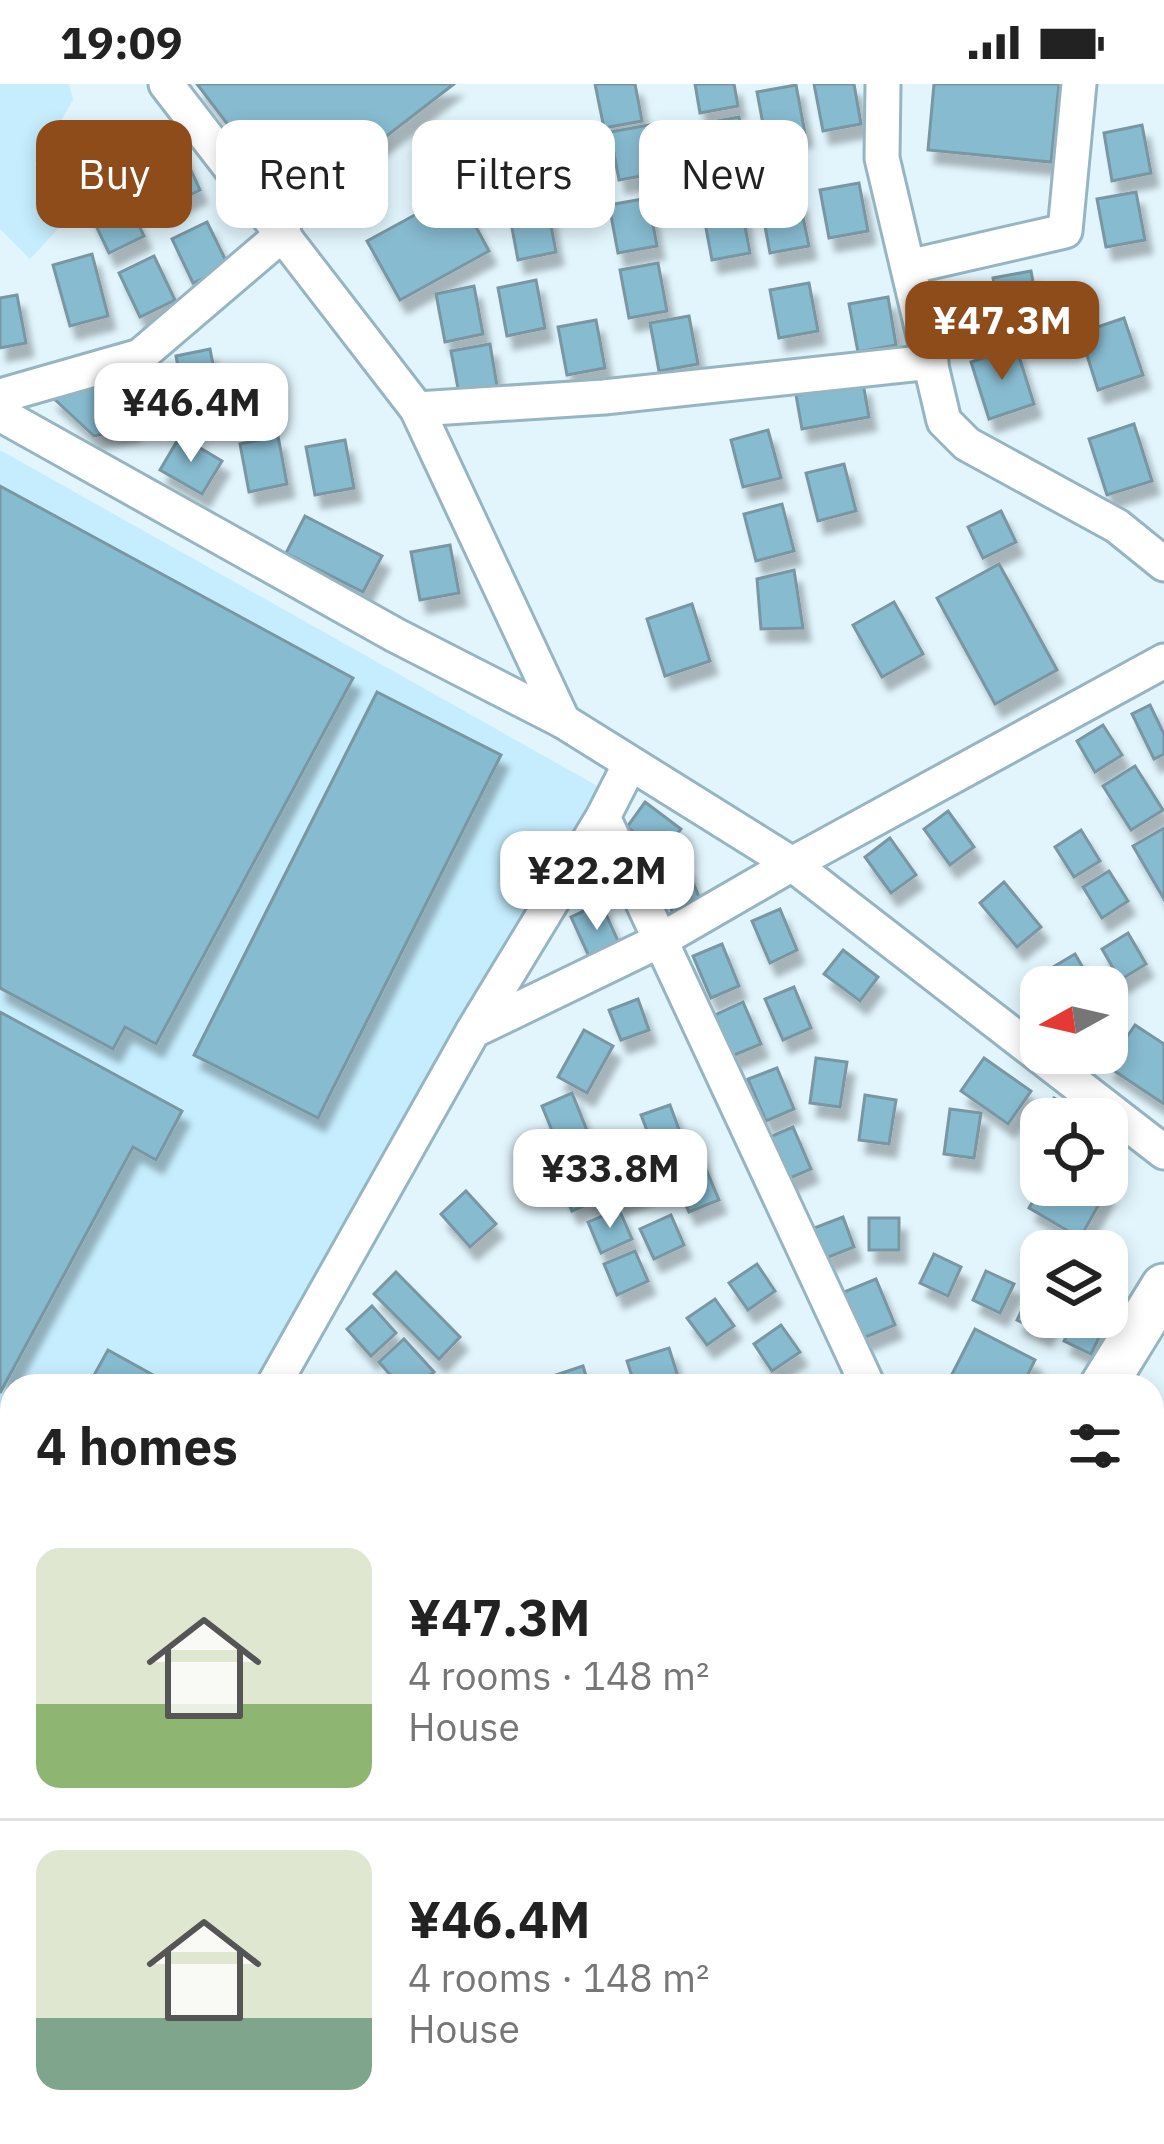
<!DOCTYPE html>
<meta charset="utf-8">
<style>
body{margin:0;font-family:"IBM Plex Sans",sans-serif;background:#f2f2f2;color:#222;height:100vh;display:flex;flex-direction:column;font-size:45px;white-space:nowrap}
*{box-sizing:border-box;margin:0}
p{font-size:39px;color:#767676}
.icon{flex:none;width:66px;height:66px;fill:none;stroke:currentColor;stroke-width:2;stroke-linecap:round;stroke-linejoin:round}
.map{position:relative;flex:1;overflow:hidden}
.details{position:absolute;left:0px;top:1290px;width:1164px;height:771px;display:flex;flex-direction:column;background:#fff;border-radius:36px 36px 0 0;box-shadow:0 6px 18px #0003}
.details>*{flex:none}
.hud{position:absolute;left:36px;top:36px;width:1092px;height:108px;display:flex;gap:24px}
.needle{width:78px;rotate:262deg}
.controls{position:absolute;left:1020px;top:882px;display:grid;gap:24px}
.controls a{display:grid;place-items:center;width:108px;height:108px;border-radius:24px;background:#fff;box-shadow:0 6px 18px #0003;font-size:60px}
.price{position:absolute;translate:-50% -102px;padding:0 27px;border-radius:24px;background:#fff;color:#222;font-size:39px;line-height:78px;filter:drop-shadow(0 3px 6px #0008)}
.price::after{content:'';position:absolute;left:50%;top:72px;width:36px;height:27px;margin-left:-18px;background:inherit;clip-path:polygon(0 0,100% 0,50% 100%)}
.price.selected{background:#8e4c1b;color:#fff}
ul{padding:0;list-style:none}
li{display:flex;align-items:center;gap:36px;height:300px;padding:0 36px}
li+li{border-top:3px solid #e0e0e0}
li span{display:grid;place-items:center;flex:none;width:336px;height:240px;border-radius:24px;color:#555}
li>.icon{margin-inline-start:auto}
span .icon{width:144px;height:144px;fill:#fffc;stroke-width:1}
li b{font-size:51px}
h2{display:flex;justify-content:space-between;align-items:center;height:144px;padding:0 36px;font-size:51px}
.chip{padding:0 42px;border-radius:24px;background:#fff;box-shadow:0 6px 18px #0003;font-size:42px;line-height:108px}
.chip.selected{background:#8e4c1b;color:#fff}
.status{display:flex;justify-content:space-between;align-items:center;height:84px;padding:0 60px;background:#fff;direction:ltr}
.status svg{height:33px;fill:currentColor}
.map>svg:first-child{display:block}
</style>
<div class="status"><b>19:09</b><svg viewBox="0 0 49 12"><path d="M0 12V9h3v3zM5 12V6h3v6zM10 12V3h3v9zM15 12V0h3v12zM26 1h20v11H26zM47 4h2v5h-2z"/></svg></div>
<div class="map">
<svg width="1164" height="2060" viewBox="0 0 1164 2060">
<defs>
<filter id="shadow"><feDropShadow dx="7" dy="13" stdDeviation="3" flood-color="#0004"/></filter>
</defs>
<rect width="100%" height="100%" fill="#e2f5fd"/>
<!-- built -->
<g fill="#c5edfe">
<path d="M0,0H69L73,16L35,80L71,131L30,175L0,145Z"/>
<path d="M0,366L601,704L407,1030L257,1302H12V1578L0,1572Z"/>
</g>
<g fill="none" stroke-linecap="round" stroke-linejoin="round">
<!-- stream -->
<g stroke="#c89e84" stroke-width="10">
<path d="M0,1586L12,1592"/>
<path d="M1152,1760L1164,1763"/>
</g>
</g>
<!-- building -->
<g fill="#87bbd0" stroke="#7996a2" stroke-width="3" filter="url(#shadow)">
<path d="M197,0H454L292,125Z"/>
<path d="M595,0H635L642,37L604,44Z"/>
<path d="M695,0H734L738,22L700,29Z"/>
<path d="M814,0H854L861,40L823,47Z"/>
<path d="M934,0H1059L1051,78L928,66Z"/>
<path d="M796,1L805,49L766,56L757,8Z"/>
<path d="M739,33L748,80L709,88L701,40Z"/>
<path d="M118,41L138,84L80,111L60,68Z"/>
<path d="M649,41L658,89L619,96L610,48Z"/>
<path d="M1142,41L1151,89L1112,97L1104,49Z"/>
<path d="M180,62L200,106L165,123L144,79Z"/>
<path d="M859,99L868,147L829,154L820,106Z"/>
<path d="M123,108L144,152L109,169L88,125Z"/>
<path d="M457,108L489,167L400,216L367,157Z"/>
<path d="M1136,108L1145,156L1106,163L1097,115Z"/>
<path d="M648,114L657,162L618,169L609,121Z"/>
<path d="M799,114L809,162L770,169L761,121Z"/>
<path d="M547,121L556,168L518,176L509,128Z"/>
<path d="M741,121L750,169L712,176L703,128Z"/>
<path d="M207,138L229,183L193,199L172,155Z"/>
<path d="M92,170L108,232L70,242L53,181Z"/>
<path d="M154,172L175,216L140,233L119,189Z"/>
<path d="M658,179L667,227L629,234L620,186Z"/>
<path d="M1031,187L1040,235L1002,242L993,194Z"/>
<path d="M536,196L545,244L507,252L498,204Z"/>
<path d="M809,199L818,247L779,254L770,206Z"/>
<path d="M474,202L483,250L445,258L436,210Z"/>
<path d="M17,211L26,259L0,264V214Z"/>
<path d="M888,213L896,261L858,268L849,220Z"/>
<path d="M689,232L698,280L659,287L650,239Z"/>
<path d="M1124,234L1143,291L1098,306L1080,249Z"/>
<path d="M596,236L605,284L567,291L558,243Z"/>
<path d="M490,260L498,308L460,315L451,267Z"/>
<path d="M1016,263L1034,320L989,335L971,278Z"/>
<path d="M210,265L223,331L188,338L176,272Z"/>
<path d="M124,297L133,344L94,352L51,312Z"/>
<path d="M863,299L869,333L802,345L796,311Z"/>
<path d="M1134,340L1152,397L1107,411L1089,355Z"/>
<path d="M768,346L781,394L743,403L731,356Z"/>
<path d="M180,352L222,377L202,410L160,386Z"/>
<path d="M278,352L287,400L249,408L240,360Z"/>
<path d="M345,356L354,404L315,411L306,363Z"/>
<path d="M844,380L856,427L818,437L806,389Z"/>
<path d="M0,402L353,594L156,960L125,943L113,965L0,904Z"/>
<path d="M782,420L794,467L756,477L744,430Z"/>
<path d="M1001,427L1016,458L983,474L968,443Z"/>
<path d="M305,432L382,472L363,508L286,469Z"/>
<path d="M450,461L459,509L420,516L411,468Z"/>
<path d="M999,480L1057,586L995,620L937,514Z"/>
<path d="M794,486L803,544L761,545L757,495Z"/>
<path d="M894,518L923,570L882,593L853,541Z"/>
<path d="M692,520L710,577L665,592L647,535Z"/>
<path d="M377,608L501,671L318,1034L194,971Z"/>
<path d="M1150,621L1164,650V670L1154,675L1132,630Z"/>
<path d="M1103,641L1122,671L1095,688L1077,657Z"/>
<path d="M1135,682L1163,726L1131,746L1103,702Z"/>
<path d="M645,718L681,745L662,770L627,743Z"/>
<path d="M948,727L974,763L950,781L924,745Z"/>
<path d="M1164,744V815L1133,762Z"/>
<path d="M1081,746L1100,777L1074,793L1055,763Z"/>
<path d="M890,754L916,791L891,809L865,773Z"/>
<path d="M685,779L702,820L674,832L657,790Z"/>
<path d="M1109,787L1128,817L1102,834L1083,803Z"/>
<path d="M1004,798L1041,843L1017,863L980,819Z"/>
<path d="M601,819L622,866L592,879L571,833Z"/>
<path d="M780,825L797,866L770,879L752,837Z"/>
<path d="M1128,849L1146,880L1120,896L1102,865Z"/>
<path d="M722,860L739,902L711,914L693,872Z"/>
<path d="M843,866L878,893L860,917L824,890Z"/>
<path d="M1075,870L1093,901L1058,903L1048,886Z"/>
<path d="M794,903L811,944L783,956L765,915Z"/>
<path d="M638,915L649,946L621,956L609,926Z"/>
<path d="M743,918L761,960L732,972L715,931Z"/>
<path d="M0,928L182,1027L156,1076L133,1063L0,1309Z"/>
<path d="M1135,941L1164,960V1020L1107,982Z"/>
<path d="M584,946L613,962L587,1009L558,993Z"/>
<path d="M816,974L847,978L840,1023L810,1019Z"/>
<path d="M984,974L1031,1007L1008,1040L961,1007Z"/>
<path d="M777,984L794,1025L766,1037L748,995Z"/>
<path d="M572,1009L592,1059L562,1071L542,1022Z"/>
<path d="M865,1011L896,1016L889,1060L859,1056Z"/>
<path d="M1054,1014L1087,1035H1042Z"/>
<path d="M670,1021L681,1051L653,1062L641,1031Z"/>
<path d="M950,1025L981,1029L974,1074L944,1070Z"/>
<path d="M793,1043L811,1085L783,1097L765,1055Z"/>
<path d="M626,1057L647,1106L617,1119L597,1069Z"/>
<path d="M698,1066L719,1116L689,1128L668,1079Z"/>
<path d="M590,1084L603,1114L572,1127L559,1097Z"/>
<path d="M1042,1101H1099L1107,1106L1080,1154L1029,1124Z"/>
<path d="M466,1107L496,1140L470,1163L441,1130Z"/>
<path d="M619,1125L632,1155L601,1169L588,1138Z"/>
<path d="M671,1131L684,1161L654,1175L640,1145Z"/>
<path d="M843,1133L854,1163L826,1174L814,1144Z"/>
<rect x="869" y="1134" width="30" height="32"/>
<path d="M635,1167L648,1197L617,1211L604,1180Z"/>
<path d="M934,1170L961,1183L948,1212L920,1199Z"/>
<path d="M757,1180L775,1207L748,1226L729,1199Z"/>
<path d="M986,1187L1014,1200L1000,1229L973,1216Z"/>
<path d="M396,1188L460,1253L439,1275L374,1210Z"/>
<path d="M876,1195L895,1241L863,1254L844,1208Z"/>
<path d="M1031,1207L1041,1212V1233H1052L1044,1249L1017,1236Z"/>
<path d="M715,1215L734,1242L707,1261L687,1234Z"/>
<path d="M372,1222L396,1249L371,1272L347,1245Z"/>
<path d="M1075,1233H1088L1105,1241L1091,1270L1064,1257Z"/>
<path d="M781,1241L800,1268L772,1287L754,1260Z"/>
<path d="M975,1245L1035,1276L1022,1302H946Z"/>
<path d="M404,1255L434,1288L418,1302H400L379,1278Z"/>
<path d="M669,1264L681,1302H635L627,1277Z"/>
<path d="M108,1266L173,1302H88Z"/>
<path d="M583,1282L589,1302H543L541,1296Z"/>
<path d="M1152,1335L1164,1340V1375L1155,1397L1152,1396Z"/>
<path d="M12,1441V1569L0,1563V1463Z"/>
<path d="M12,1743V1811H11L0,1795V1751Z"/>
<path d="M1152,1866L1164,1871V2060H1138L1112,2049H1152Z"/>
<path d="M0,2011L12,2028V2049H22L7,2060H0Z"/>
<path d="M171,2049H224L226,2060H173Z"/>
<path d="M256,2049H291L294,2060H259Z"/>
<path d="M361,2049H416L420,2052L413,2060H373Z"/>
<path d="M424,2049H460L471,2060H429Z"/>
<path d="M888,2049H905L929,2060H883Z"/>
</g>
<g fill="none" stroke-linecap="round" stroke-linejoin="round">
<!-- minor casing -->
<g stroke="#97b5c1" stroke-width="39">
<g id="minor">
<path d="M166,0L417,325L563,637"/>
<path d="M883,0L882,74L944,337L967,360L1117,442L1164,480"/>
<path d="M908,183L1065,147L1079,0"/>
<path d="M0,317L7,310L140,272L284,149"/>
<path d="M417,325L604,313L931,278"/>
<path d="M0,330L395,551L563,637L792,780L1164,1068"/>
<path d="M630,680L603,733L868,1302"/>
<path d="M473,947L603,733"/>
<path d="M273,1302L473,947L659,857L792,780L1164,577"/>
<path d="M0,1914L12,1946"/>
<path d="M58,2049L63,2060"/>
<path d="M328,2049L331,2060"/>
<path d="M769,2049L789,2060"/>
<path d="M842,2060L847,2049"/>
</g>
</g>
<!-- major casing -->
<g stroke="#97b5c1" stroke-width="51">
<g id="major">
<path d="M1103,1302L1164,1203"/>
<path d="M533,2060L545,2049"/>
</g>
</g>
<!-- minor -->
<use href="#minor" stroke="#fff" stroke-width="33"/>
<!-- major -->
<use href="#major" stroke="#fff" stroke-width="45"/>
<!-- rail -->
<g stroke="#627177" stroke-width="9" stroke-dasharray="15 15" stroke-linecap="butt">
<path d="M0,1647L12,1654"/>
<path d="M738,2049L759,2060"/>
</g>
</g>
</svg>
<div class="controls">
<a><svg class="needle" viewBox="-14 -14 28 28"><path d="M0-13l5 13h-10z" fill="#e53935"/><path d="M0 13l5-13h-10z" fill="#767676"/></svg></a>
<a><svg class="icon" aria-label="locate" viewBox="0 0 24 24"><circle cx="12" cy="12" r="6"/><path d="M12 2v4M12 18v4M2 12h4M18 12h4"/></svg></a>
<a><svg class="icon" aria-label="layers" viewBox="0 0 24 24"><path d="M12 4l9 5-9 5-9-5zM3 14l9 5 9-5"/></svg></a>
</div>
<b class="price selected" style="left:1002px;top:299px">¥47.3M</b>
<b class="price" style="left:191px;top:381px">¥46.4M</b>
<b class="price" style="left:597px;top:849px">¥22.2M</b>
<b class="price" style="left:610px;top:1147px">¥33.8M</b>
<div class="hud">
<a class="chip selected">Buy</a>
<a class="chip">Rent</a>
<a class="chip">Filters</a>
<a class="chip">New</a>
</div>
<section class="details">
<h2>4 homes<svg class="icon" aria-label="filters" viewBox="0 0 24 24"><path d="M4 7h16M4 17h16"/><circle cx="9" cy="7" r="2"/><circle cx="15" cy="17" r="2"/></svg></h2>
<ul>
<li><span style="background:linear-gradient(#dfe7d0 65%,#8fb573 0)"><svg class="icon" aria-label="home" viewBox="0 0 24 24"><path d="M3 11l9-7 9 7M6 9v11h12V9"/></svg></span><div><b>¥47.3M</b><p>4 rooms · 148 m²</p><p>House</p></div></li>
<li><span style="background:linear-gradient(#dfe7d0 70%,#7fa58c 0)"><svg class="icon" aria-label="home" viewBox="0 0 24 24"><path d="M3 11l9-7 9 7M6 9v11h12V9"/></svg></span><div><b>¥46.4M</b><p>4 rooms · 148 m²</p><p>House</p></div></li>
</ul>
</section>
</div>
